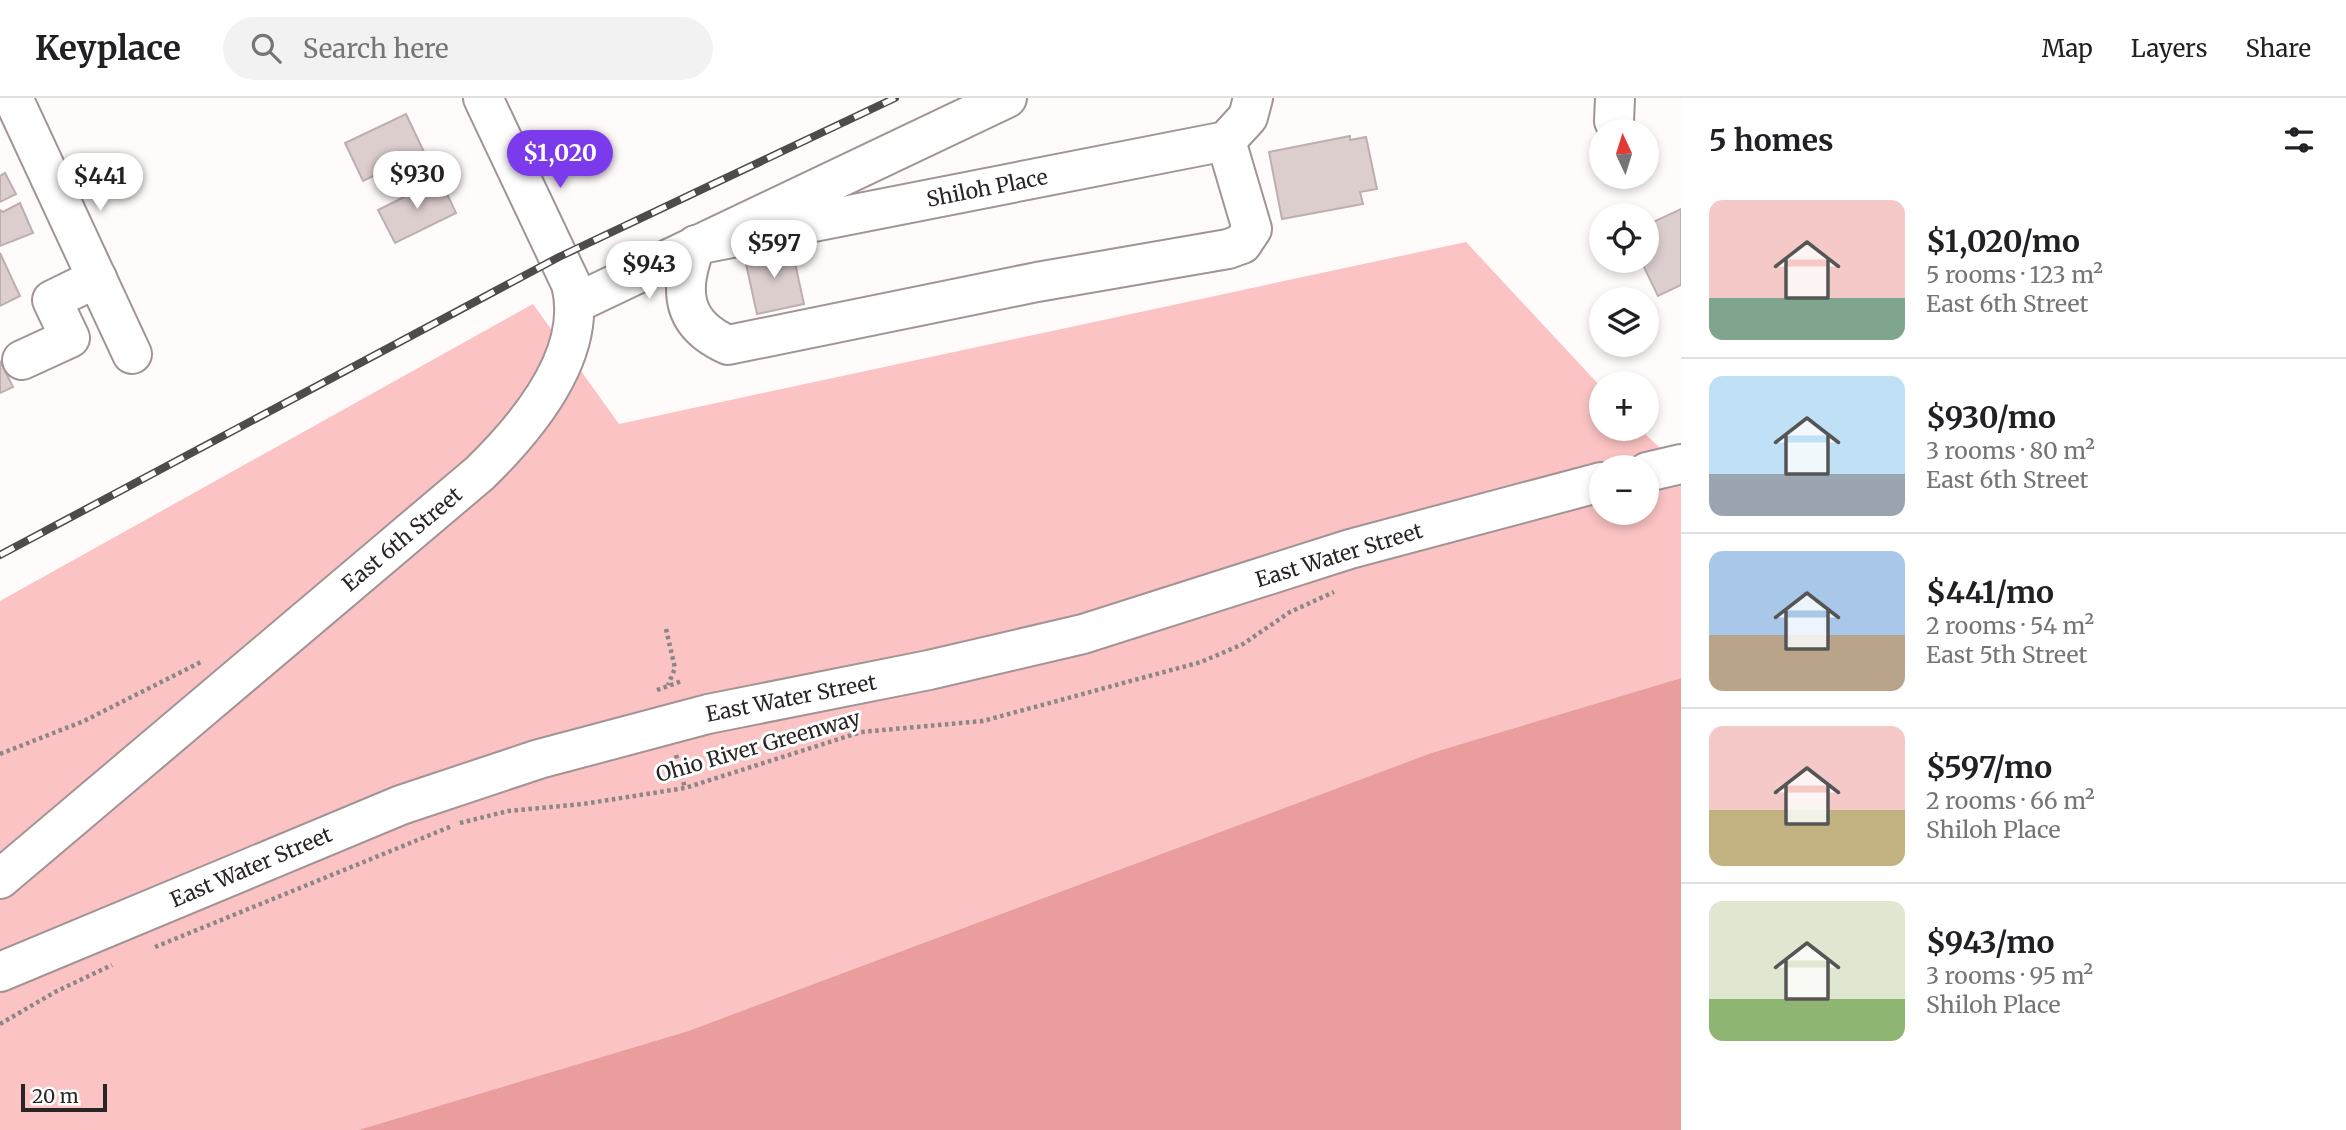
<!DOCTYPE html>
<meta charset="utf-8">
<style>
body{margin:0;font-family:Merriweather,serif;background:#f2f2f2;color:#202124;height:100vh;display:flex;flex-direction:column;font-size:26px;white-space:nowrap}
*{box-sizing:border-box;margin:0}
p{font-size:23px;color:#757577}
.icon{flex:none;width:38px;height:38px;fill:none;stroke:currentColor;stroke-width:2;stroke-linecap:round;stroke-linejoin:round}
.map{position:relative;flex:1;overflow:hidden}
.details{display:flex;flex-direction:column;background:#fff;width:665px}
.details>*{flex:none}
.needle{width:46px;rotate:356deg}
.buttons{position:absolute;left:1589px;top:21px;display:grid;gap:14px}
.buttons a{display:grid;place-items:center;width:70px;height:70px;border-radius:50%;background:#fff;box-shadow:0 4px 10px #0003;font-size:35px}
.scale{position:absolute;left:21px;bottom:18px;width:86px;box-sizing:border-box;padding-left:7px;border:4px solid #2a2525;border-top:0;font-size:19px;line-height:24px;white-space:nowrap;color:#2a2525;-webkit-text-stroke:5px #fff;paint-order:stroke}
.price{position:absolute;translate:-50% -60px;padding:0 16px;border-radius:24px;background:#fff;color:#222;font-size:23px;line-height:46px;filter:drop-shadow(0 2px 4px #0008)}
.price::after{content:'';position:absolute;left:50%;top:42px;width:21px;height:16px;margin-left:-10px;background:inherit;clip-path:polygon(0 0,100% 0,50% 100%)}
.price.current{background:#7c3aed;color:#fff}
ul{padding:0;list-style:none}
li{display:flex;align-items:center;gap:21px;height:175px;padding:0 28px}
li+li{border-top:2px solid #e0e0e0}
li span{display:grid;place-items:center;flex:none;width:196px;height:140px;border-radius:14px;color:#555}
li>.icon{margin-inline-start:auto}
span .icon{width:84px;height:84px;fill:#fffc;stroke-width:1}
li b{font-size:30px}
h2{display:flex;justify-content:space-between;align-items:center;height:84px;padding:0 28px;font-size:30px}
header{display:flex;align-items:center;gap:42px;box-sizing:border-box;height:98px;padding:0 35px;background:#fff;border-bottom:2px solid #e0e0e0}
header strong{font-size:33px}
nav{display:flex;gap:38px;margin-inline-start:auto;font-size:24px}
.search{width:490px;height:63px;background:#f2f2f2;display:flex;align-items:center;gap:18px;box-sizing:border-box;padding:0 24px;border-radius:38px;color:#757577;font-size:26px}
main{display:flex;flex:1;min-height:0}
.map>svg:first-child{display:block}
</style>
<header>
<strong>Keyplace</strong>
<div class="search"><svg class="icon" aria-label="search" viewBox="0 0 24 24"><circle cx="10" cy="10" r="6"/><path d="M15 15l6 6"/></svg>Search here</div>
<nav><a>Map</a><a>Layers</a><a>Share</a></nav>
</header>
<main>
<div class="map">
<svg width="1681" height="1032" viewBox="0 0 1681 1032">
<rect width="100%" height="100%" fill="#fefbfa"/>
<!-- green -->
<path fill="#fbc3c3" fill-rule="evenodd" d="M1466,144L1601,289V331H1640L1681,370V580L1431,655L688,933L358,1032H0V503L533,206L619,326ZM1601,369H1647V415H1601Z"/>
<!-- water -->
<path fill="#ea9d9d" d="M1681,580V1032H358L688,933L1431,655Z"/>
<!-- building -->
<g fill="#ddcece" stroke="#bdafaf" stroke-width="2">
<path d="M406,16L424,54L363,83L345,45Z"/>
<path d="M1350,38V42L1366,39L1377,91L1360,94L1363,106L1282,121L1269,54Z"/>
<path d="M5,75L16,96L0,104V78Z"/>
<path d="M440,81L456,115L395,145L378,112Z"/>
<path d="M20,105L33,135L0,148V112L3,114Z"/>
<path d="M1681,111V187L1658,198L1641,163H1647V127Z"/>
<path d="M791,147L804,206L757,216L744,157Z"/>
<path d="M0,155L20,198L0,208Z"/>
<path d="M0,263L13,289L0,295Z"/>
</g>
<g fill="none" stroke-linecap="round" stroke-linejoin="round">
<!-- minor casing -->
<g stroke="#a29494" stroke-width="42">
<g id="minor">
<path d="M13,0L132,256"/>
<path d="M1614,23L1615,0"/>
<path d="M696,147C678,192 681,226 728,247L1037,184L1228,151L1242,146L1252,131L1226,43"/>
<path d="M696,147L1226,43L1248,19L1253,0"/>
<path d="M576,205L1007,0"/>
<path d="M22,262L70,240L52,202L97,180"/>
<path d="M1647,374L1681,366"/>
<path d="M0,781L480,375C527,329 589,256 571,186L483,0"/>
<path d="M0,874L401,707L539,661L708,616L929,572L1083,536L1350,451L1601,384"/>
</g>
</g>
<!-- path -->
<g stroke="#8c8787" stroke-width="4.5" stroke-dasharray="3.5 3.5" stroke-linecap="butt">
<path d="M666,531L675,570L668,587"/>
<path d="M657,592L682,583"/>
<path d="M0,656L84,623L203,563"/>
<path d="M676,657L685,690"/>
<path d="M460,725L508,713L583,706L685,690L861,634L983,623L1201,564L1243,546L1290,514L1334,494"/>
<path d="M155,849L452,728"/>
<path d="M0,926L55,894L112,867"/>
</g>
<!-- minor -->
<use href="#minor" stroke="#fff" stroke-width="38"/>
<!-- rail casing -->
<g stroke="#4f4b4b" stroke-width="8">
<path id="rail" d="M0,457L559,159L895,0"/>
</g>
<!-- rail -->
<use href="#rail" stroke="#fff" stroke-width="5" stroke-dasharray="16" stroke-linecap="butt"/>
</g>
<g text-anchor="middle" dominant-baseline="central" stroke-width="6" stroke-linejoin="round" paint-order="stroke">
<!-- street labels -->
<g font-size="21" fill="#2a2525" stroke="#fff">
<text transform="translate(987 90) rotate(-11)">Shiloh Place</text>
<text transform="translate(402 441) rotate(-40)">East 6th Street</text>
<text transform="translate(1339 457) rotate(-17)">East Water Street</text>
<text transform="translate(791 600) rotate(-11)">East Water Street</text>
<text transform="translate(758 648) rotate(-16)">Ohio River Greenway</text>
<text transform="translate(251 769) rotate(-23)">East Water Street</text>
</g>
</g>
</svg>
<div class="buttons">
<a><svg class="needle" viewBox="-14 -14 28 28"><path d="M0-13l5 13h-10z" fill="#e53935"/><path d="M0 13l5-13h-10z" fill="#757577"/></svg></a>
<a><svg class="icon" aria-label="locate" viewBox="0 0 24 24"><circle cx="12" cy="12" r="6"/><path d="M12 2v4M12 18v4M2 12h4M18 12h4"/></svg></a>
<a><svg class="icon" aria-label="layers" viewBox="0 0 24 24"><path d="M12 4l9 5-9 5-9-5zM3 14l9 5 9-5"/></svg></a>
<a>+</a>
<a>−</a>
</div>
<div class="scale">20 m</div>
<b class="price current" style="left:560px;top:92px">$1,020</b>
<b class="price" style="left:417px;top:113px">$930</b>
<b class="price" style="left:100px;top:115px">$441</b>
<b class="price" style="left:774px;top:182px">$597</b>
<b class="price" style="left:649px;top:203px">$943</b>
</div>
<section class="details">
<h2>5 homes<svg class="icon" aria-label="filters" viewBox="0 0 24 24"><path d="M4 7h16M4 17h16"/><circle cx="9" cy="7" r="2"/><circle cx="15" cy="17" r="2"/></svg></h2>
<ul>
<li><span style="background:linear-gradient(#f6c9c9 70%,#7fa58c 0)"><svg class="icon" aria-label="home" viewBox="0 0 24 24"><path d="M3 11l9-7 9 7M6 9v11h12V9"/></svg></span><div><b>$1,020/mo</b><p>5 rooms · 123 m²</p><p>East 6th Street</p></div></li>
<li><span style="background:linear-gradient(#bfe0f5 70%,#9aa5b1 0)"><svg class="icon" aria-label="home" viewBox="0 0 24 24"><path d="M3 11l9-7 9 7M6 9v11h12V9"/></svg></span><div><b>$930/mo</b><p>3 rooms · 80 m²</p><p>East 6th Street</p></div></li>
<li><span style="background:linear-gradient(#a9c7e8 60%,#b9a48a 0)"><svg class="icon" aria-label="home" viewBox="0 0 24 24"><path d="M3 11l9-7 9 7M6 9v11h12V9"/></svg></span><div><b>$441/mo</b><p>2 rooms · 54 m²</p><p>East 5th Street</p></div></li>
<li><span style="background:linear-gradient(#f6c9c9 60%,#c2b280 0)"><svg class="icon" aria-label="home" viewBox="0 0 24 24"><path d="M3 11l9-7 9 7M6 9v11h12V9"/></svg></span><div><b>$597/mo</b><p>2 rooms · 66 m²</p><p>Shiloh Place</p></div></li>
<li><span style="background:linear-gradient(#dfe7d0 70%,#8fb573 0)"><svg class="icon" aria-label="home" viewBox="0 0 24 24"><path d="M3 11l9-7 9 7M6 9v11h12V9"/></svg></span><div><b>$943/mo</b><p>3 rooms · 95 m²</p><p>Shiloh Place</p></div></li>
</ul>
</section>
</main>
